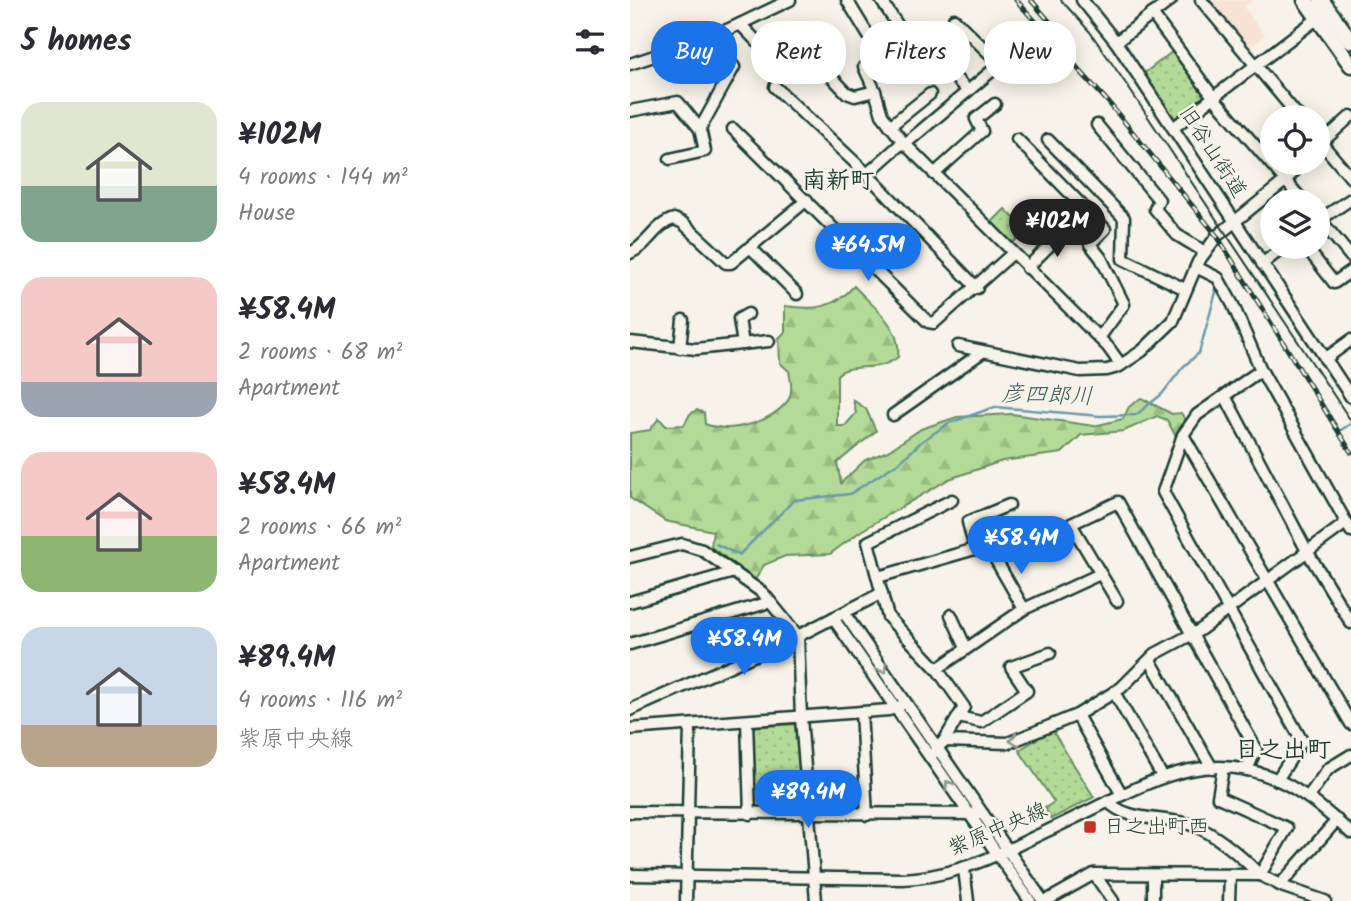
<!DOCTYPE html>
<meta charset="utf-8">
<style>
body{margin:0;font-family:Kalam,"Klee One",sans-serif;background:#f2f2f3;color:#2b2b33;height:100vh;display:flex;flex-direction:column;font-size:26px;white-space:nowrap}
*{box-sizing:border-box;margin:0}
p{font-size:23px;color:#7c7c81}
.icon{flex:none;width:38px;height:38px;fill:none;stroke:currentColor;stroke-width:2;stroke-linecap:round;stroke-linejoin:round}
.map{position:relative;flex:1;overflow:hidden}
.drawer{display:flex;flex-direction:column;background:#fff;width:630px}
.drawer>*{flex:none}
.hud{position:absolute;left:21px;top:21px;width:595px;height:63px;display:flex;gap:14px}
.buttons{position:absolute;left:630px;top:105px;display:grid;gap:14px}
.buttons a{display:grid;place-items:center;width:70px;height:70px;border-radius:50%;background:#fff;box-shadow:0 4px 18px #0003;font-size:35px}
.price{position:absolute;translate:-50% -60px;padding:0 16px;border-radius:24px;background:#1a73e8;color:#fff;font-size:23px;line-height:46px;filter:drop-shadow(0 2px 4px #0008)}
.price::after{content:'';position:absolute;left:50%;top:42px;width:21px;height:16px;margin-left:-10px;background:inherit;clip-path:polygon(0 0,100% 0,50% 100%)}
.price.active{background:#222;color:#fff}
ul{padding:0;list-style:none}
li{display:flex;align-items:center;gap:21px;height:175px;padding:0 21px}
li span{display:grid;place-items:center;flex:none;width:196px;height:140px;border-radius:21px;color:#555}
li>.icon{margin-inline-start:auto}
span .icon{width:84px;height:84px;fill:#fffc;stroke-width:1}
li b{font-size:30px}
h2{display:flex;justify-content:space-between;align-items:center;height:84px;padding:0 21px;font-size:30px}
.tag{padding:0 24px;border-radius:28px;background:#fff;box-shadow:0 4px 18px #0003;font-size:24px;line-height:63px}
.tag.active{background:#1a73e8;color:#fff}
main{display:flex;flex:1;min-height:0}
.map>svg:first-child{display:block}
</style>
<main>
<section class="drawer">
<h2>5 homes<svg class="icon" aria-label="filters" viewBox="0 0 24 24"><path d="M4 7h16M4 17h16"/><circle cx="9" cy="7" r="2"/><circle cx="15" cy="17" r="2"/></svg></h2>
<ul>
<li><span style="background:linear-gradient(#dfe7d0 60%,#7fa58c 0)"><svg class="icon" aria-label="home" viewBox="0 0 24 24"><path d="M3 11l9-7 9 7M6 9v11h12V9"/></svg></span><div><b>¥102M</b><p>4 rooms · 144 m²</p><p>House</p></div></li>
<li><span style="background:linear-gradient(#f6c9c9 75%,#9aa5b1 0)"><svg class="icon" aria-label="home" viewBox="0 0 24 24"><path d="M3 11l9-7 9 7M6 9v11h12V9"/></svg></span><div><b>¥58.4M</b><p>2 rooms · 68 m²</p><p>Apartment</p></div></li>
<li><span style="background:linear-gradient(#f6c9c9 60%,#8fb573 0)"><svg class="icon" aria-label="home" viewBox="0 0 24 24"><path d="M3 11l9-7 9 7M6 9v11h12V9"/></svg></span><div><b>¥58.4M</b><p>2 rooms · 66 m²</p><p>Apartment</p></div></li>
<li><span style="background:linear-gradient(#c9d6e8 70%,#b9a48a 0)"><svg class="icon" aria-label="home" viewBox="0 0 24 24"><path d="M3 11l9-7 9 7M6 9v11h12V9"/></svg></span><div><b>¥89.4M</b><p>4 rooms · 116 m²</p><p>紫原中央線</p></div></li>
</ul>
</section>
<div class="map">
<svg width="721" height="901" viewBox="0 0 721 901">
<defs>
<pattern id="grass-dots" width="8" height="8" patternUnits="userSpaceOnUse" patternTransform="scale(1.75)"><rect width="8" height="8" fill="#b3da96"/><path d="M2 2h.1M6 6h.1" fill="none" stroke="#9abc82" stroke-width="1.8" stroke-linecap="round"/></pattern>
<pattern id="forest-firs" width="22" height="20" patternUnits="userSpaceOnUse" patternTransform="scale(1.75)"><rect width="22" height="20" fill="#b3da96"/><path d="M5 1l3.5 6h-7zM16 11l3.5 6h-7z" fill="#9abc82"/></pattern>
</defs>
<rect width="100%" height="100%" fill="#f7f3e8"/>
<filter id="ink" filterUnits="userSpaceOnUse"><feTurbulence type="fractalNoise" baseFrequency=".0143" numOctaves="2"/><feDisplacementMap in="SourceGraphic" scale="14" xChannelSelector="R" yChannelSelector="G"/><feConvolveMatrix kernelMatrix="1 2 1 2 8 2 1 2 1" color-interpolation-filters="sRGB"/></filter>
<g filter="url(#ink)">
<!-- built -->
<path fill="#f7e3d6" d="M583,0H623L614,7L635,35L618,50L579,3Z"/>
<!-- grass -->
<g fill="url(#grass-dots)" stroke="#698c65" stroke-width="2">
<path d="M542,52L579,101L549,124L512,75Z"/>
<path d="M375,209L396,230L381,245L360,224Z"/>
<path d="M168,724L176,805L173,811L124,808L122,727Z"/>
<path d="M422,730L464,797L421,819L415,808L424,802L389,750Z"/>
</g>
<!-- forest -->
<path fill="url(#forest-firs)" stroke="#698c65" stroke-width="2" d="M224,286C243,307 272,326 268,357C247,374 222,361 207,375V426H215L226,413L223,400L236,409L246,431L207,463L211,483L235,460L258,451L291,429L327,417L382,414L464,426L493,419L499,407L511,398L542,414L551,413L557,422L545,435L537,420L527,416L494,431L451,435L432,453L372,461L319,479L231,531L200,554L155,556L134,565L125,580L81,547L83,531L35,521L0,498V433L20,430L29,418L36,426L54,425L60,414L67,410L74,413L75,424C100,434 139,423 156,403C164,395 161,381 159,371L150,363L149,338L155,332V306C184,310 204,309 224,286Z"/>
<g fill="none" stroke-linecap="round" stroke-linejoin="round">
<!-- stream -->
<g stroke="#6b98ad" stroke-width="2.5">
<path d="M711,430L720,424"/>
<path d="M86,544L109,555L164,500L220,494L271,461L291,442L319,423L365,407L470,416L506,415L532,394L553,367L569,353L586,292L584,280"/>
</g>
<!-- minor casing -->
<g stroke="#1f3d34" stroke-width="15">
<g id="minor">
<path d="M217,0L252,58L278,41L251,0"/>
<path d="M452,0L486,42L721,397"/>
<path d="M571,0L669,117"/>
<path d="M522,14L584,98L673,201"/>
<path d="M110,24L160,0"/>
<path d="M486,42L541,0"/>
<path d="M298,50L338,91"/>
<path d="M0,64L81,37L110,24L145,60L170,44L217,93L225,96L245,91L252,115L273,142L478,347L491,365"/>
<path d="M145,87L234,171L347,288"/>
<path d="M245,91L234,67L252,58"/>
<path d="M0,111L48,102L70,129L104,67L81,37"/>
<path d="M467,125L529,200L525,209L547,235L575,252"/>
<path d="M260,126L300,94"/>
<path d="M543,128L688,18"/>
<path d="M103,129L298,322L304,323L383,253"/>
<path d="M387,139L475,229L460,244L471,258L494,304L469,338"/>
<path d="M688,139L721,178"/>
<path d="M418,140L494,218L493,259L555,289"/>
<path d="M275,144L370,64L324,19"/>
<path d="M688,146L721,116"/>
<path d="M40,159L75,151L70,129"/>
<path d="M237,174L273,142"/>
<path d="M304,174L352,131L346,119L365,104"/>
<path d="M688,217L721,257"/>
<path d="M688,221L721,199"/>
<path d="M120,247L167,294"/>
<path d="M676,247L704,283L721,271"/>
<path d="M0,253C18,246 25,224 44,219L53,223L96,263H101L177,200"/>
<path d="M632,264L654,247"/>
<path d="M566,267L588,278L603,305L631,370L721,531"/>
<path d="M397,268L437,228"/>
<path d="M0,342L66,349L139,341"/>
<path d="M113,344L109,319L118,314"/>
<path d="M328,346L450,371L477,370L488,367L512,351L543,321L568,262L587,236L655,181L672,163"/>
<path d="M50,348L53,320"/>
<path d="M695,359L721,340"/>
<path d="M631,370L567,415L553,435L721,724"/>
<path d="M595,396L677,551L721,623"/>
<path d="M263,415L351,353"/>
<path d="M553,435L533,492L672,741L647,780"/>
<path d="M363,555L394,609"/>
<path d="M0,557L52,544L72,550L133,593L168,636L171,718L186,901"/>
<path d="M248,577L345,549L338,522L379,505"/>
<path d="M487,601L441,524L488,502L626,749L617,770"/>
<path d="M0,602L104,572"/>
<path d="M214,613L413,901"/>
<path d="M321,615L336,648"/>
<path d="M203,618L400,901"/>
<path d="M0,644L140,602"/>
<path d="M520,660L582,768"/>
<path d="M307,669L394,609L470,574"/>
<path d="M484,692L532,776"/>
<path d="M0,710L168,636L252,593"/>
<path d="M231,712L237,815"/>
<path d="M447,715L492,795"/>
<path d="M328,717L351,722L397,691L381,667L420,653"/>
<path d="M117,721L120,814"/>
<path d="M0,729L259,710L270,706"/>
<path d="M314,741L378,743L447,715L491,688L525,654L570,630L716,523"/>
<path d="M300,757L314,741L334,707L307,669L258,617L238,542L322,500"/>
<path d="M678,797L698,769L721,755"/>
<path d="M478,801C496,823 540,816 565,826C589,836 612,857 630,875L657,828L588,797L593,768"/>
<path d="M0,812L353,814"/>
<path d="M334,869L338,901"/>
<path d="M464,874L483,901"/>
<path d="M0,875L273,879C314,877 348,864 384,847C415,832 445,818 475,803C532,775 585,751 648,780C676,793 698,813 721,833"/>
<path d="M523,875V901"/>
<path d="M650,885L707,820"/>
<path d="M56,901L60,725"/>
<path d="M416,901L464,874L630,875L654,887L695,901"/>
<path d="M599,901L600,875"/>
</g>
</g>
<!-- highway casing -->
<g stroke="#1f3d34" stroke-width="19">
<g id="highway">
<path d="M675,0L721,65"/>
<path d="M691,0L721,41"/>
</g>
</g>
<!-- minor -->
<use href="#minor" stroke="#f7f3e8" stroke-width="10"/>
<!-- highway -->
<use href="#highway" stroke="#f7f3e8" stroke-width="14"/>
<!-- tram -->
<path stroke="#1f3d34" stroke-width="2" d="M431,0L460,32L490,75L721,421"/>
<!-- rail casing -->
<g stroke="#1f3d34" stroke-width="5">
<g id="rail">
<path d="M386,0L479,103L587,236L721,452"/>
<path d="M401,0L431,35"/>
</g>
</g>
<!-- rail -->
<use href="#rail" stroke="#f7f3e8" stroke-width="2.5" stroke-dasharray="8" stroke-linecap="butt"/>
</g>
<!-- one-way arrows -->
<defs><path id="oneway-chevron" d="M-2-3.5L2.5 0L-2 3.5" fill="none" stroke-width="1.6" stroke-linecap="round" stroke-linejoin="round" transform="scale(1.75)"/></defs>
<g stroke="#8b988e">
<use href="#oneway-chevron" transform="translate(253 669) rotate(55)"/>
<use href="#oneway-chevron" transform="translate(384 740) rotate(167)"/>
<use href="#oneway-chevron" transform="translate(319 785) rotate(-124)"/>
</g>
</g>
<!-- markers -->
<rect fill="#c8321e" stroke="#f7f3e8" stroke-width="2.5" x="453" y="820" width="14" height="14" rx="3.5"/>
<g text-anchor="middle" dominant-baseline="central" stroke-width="5" stroke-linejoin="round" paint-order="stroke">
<!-- street labels -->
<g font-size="21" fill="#1f3d34" stroke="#f7f3e8">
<text transform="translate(582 152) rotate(57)">旧谷山街道</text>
<text transform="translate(368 830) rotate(-23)">紫原中央線</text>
</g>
<!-- poi labels -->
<g font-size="21" fill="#1f3d34" stroke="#f7f3e8" text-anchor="start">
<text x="474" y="827">日之出町西</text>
</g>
<!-- water labels -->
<g font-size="23" font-style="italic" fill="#385b5c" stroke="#f7f3e8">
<text transform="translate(417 396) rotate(2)">彦四郎川</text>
</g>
<!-- quarter labels -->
<g font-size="24" font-weight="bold" fill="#1f3d34" stroke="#f7f3e8">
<text x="208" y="181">南新町</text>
<text x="653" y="750">日之出町</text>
</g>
</g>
</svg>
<div class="buttons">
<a><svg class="icon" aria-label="locate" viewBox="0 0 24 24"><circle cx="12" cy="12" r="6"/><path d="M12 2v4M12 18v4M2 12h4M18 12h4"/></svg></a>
<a><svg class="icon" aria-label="layers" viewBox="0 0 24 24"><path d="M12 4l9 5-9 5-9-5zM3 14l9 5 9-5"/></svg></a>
</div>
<b class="price active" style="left:427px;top:259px">¥102M</b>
<b class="price" style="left:238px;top:283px">¥64.5M</b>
<b class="price" style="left:391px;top:576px">¥58.4M</b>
<b class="price" style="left:114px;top:677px">¥58.4M</b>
<b class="price" style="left:178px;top:830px">¥89.4M</b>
<div class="hud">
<a class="tag active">Buy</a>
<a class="tag">Rent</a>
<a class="tag">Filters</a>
<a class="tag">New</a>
</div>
</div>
</main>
